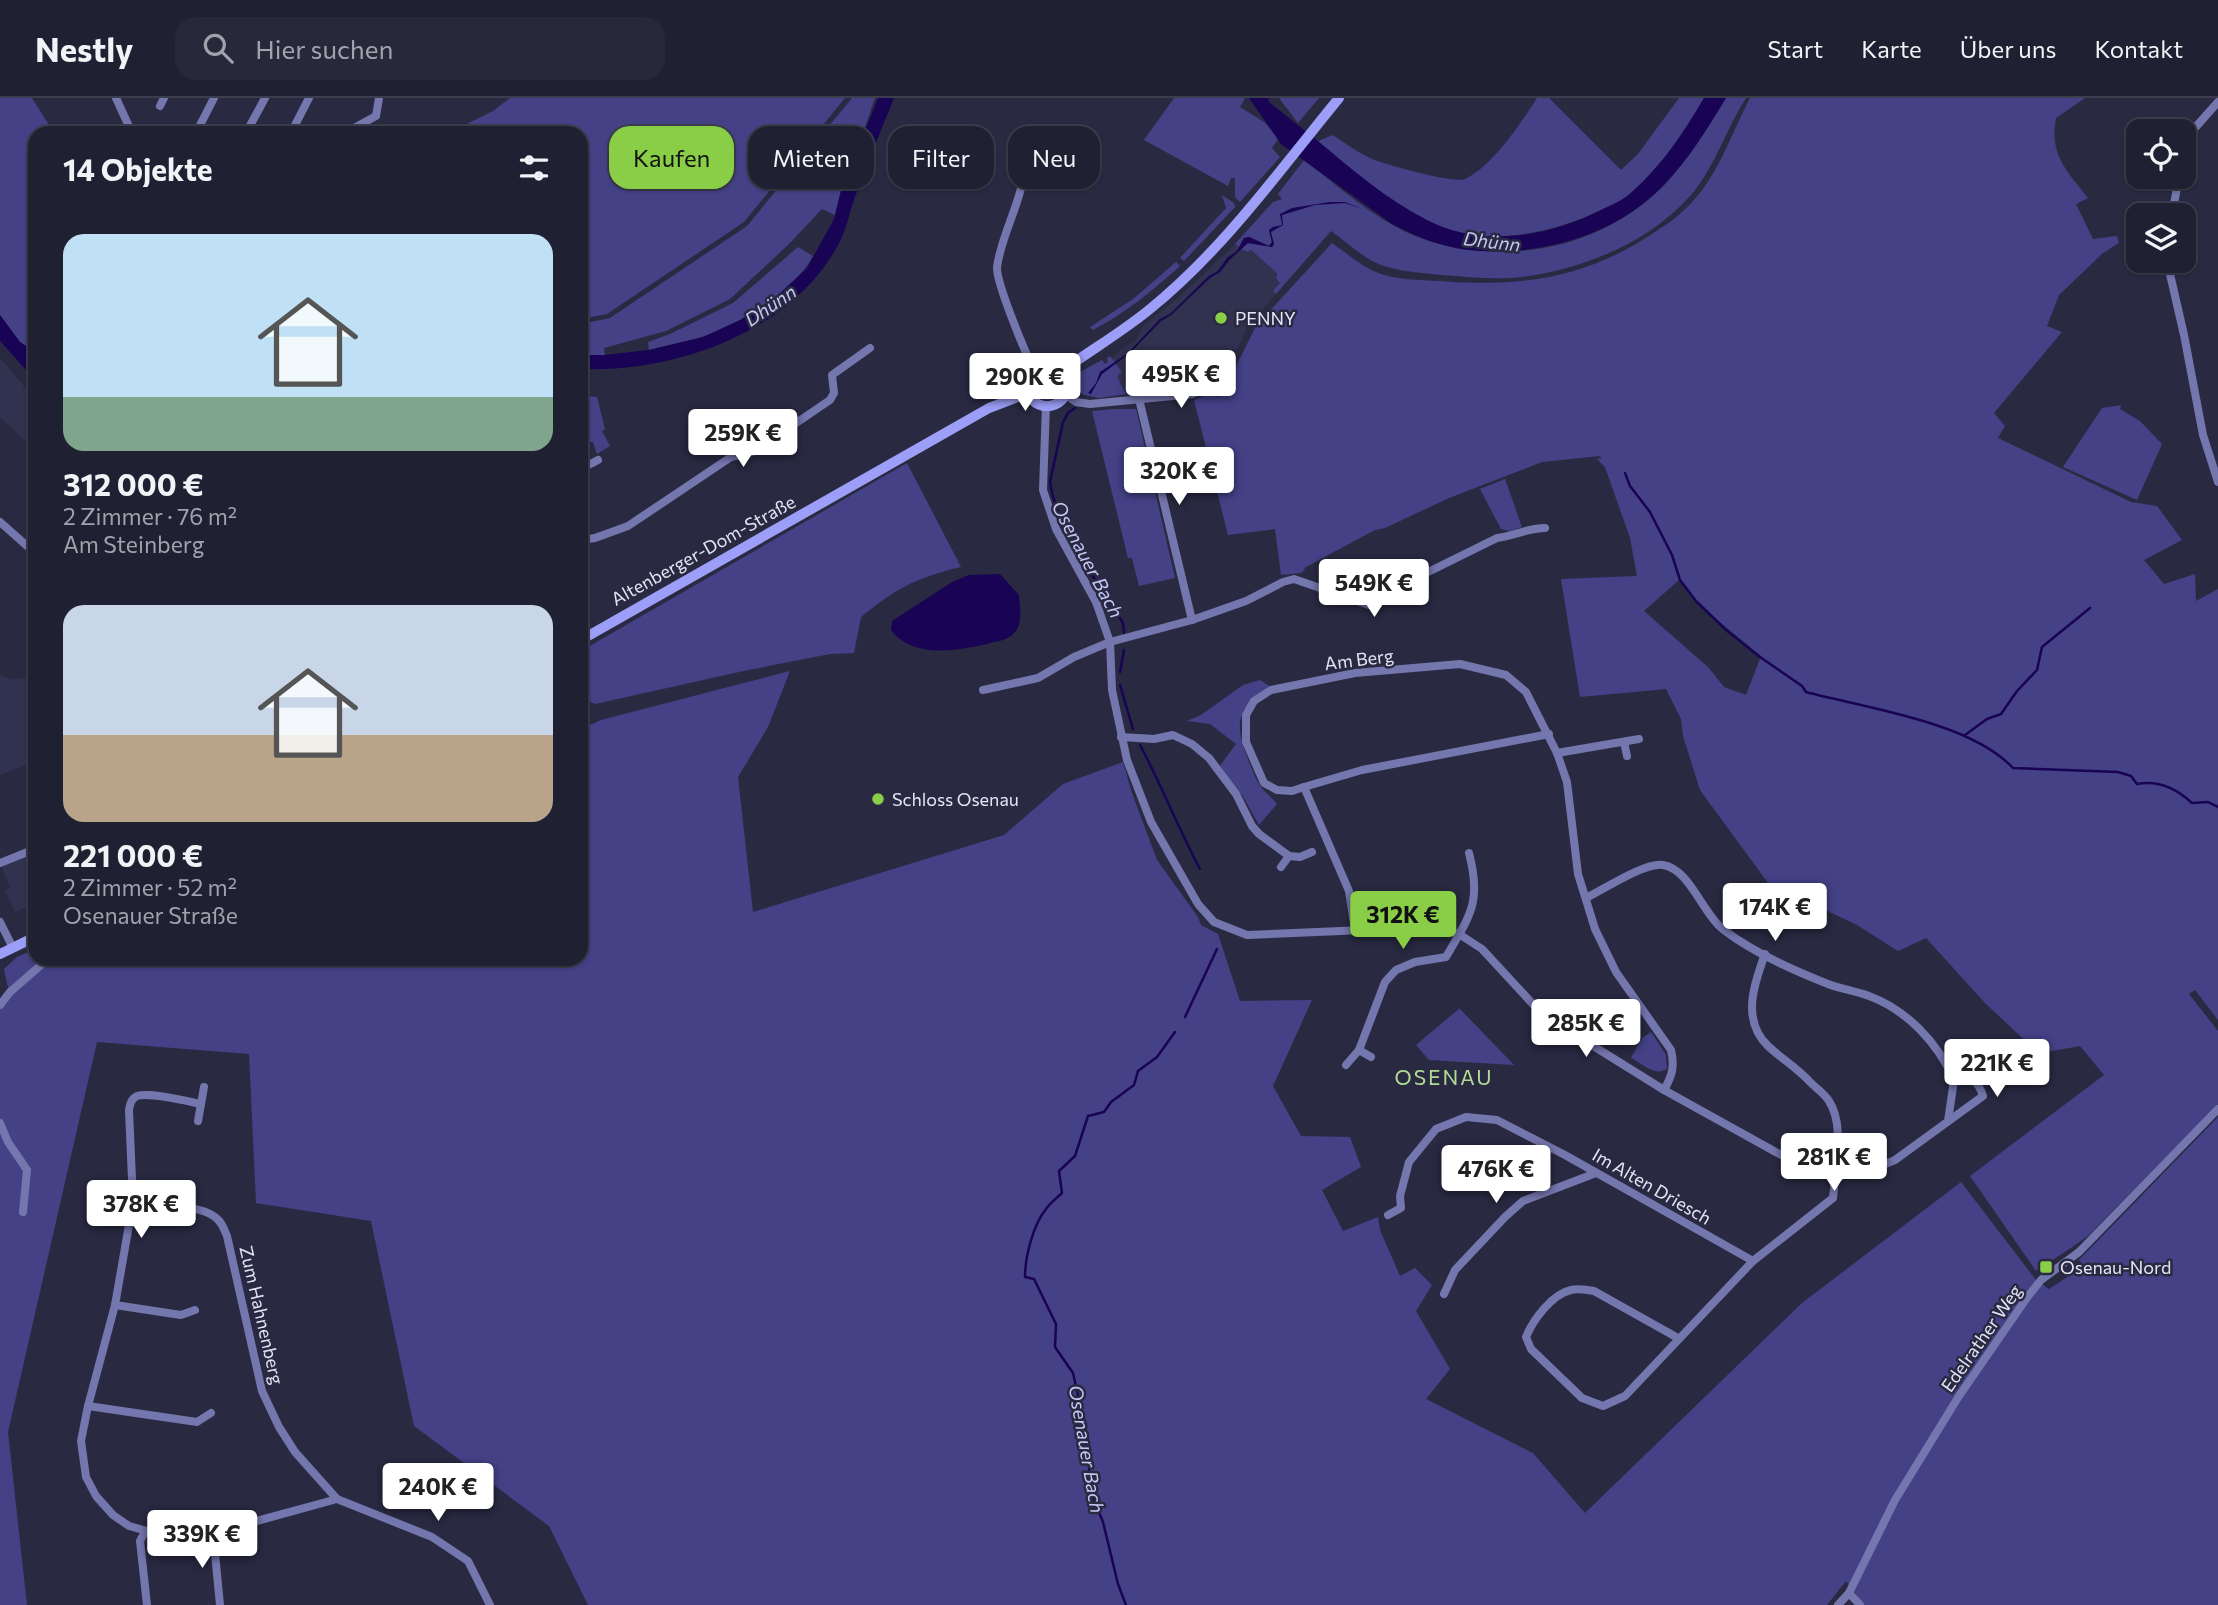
<!DOCTYPE html>
<html lang="de">
<meta charset="utf-8">
<style>
body{margin:0;font-family:Commissioner,sans-serif;background:#27283a;color:#f1f3f6;height:100vh;display:flex;flex-direction:column;font-size:26px;white-space:nowrap}
*{box-sizing:border-box;margin:0}
p{font-size:23px;color:#a1a3ac}
.icon{flex:none;width:38px;height:38px;fill:none;stroke:currentColor;stroke-width:2;stroke-linecap:round;stroke-linejoin:round}
.map{position:relative;flex:1;overflow:hidden}
.details{position:absolute;left:28px;top:28px;width:560px;height:840px;display:flex;flex-direction:column;background:#1f2032;border-radius:21px;box-shadow:0 2px 5px #0004,0 0 0 2px #3c3e4d}
.details>*{flex:none}
.hud{position:absolute;left:609px;top:28px;width:665px;height:63px;display:flex;gap:14px}
.tools{position:absolute;left:2126px;top:21px;display:grid;gap:14px}
.tools a{display:grid;place-items:center;width:70px;height:70px;border-radius:14px;background:#1f2032;box-shadow:0 2px 5px #0004,0 0 0 2px #3c3e4d;font-size:35px}
.price{position:absolute;translate:-50% -60px;padding:0 16px;border-radius:7px;background:#fff;color:#222;font-size:23px;line-height:46px;filter:drop-shadow(0 2px 4px #0008)}
.price::after{content:'';position:absolute;left:50%;top:42px;width:21px;height:16px;margin-left:-10px;background:inherit;clip-path:polygon(0 0,100% 0,50% 100%)}
.price.current{background:#8ace47;color:#111}
ul{padding:0;list-style:none}
li{display:grid;align-content:center;gap:14px;height:371px;padding:0 35px}
li span{display:grid;place-items:center;height:217px;border-radius:21px;color:#555}
li>.icon{margin-inline-start:auto}
span .icon{width:126px;height:126px;fill:#fffc;stroke-width:1}
li b{font-size:30px}
h2{display:flex;justify-content:space-between;align-items:center;height:84px;padding:0 35px;font-size:30px}
.pill{padding:0 24px;border-radius:21px;background:#1f2032;box-shadow:0 2px 5px #0004,0 0 0 2px #3c3e4d;font-size:24px;line-height:63px}
.pill.current{background:#8ace47;color:#111}
header{display:flex;align-items:center;gap:42px;box-sizing:border-box;height:98px;padding:0 35px;background:#1f2032;border-bottom:2px solid #3c3e4d}
header strong{font-size:33px}
nav{display:flex;gap:38px;margin-inline-start:auto;font-size:24px}
.search{width:490px;height:63px;background:#27283a;display:flex;align-items:center;gap:18px;box-sizing:border-box;padding:0 24px;border-radius:21px;color:#a1a3ac;font-size:26px}
.map>svg:first-child{display:block}
</style>
<header>
<strong>Nestly</strong>
<div class="search"><svg class="icon" aria-label="search" viewBox="0 0 24 24"><circle cx="10" cy="10" r="6"/><path d="M15 15l6 6"/></svg>Hier suchen</div>
<nav><a>Start</a><a>Karte</a><a>Über uns</a><a>Kontakt</a></nav>
</header>
<div class="map">
<svg width="2218" height="1507" viewBox="0 0 2218 1507">
<rect width="100%" height="100%" fill="#292a42"/>
<!-- built -->
<g fill="#313150">
<path d="M1235,146L1239,149L1237,153L1227,160L1218,173L1209,178L1170,216L1160,221L1127,256L1100,274L1107,273L1130,255L1161,223L1171,217L1210,180L1220,174L1241,151L1247,154L1251,152L1278,176L1280,185L1273,193L1276,196L1248,227L1239,248L1211,279L1200,287L1189,290L1098,300L1083,297L1079,294L1076,282L1081,273L1102,262L1106,266L1120,252L1136,242L1145,226L1179,199Z"/>
<path d="M0,260L35,301V342L28,345L0,319Z"/>
<path d="M0,577L10,581L35,579V663L0,677Z"/>
<path d="M35,755V805L15,814L5,793L10,790L2,769Z"/>
</g>
<!-- green -->
<g fill="#444187" fill-rule="evenodd">
<path d="M0,0H32L54,35H35V254L20,244L0,217Z"/>
<path d="M510,0H845L744,124L607,216L581,221V35H457L463,28L493,13Z"/>
<path d="M852,0H875L835,117L822,111L788,147L730,201L666,233L604,250L605,257H581V226L610,220L747,128Z"/>
<path d="M1174,0H1245L1240,9L1264,24L1279,40L1272,50L1280,59L1240,104L1235,99V80H1231L1228,88L1144,42Z"/>
<path d="M1279,0H1319L1298,25Z"/>
<path d="M1537,0H1549L1621,72L1638,56L1679,0H1704C1684,34 1663,66 1633,93C1624,102 1612,107 1601,112C1548,137 1481,151 1426,122C1387,101 1352,73 1318,43L1333,37C1345,45 1357,54 1370,60C1383,66 1454,86 1465,81C1493,68 1521,25 1537,0Z"/>
<path d="M1726,0H1746C1726,31 1715,69 1691,97C1649,145 1583,171 1522,179C1496,182 1468,179 1442,177C1422,175 1392,173 1374,164C1359,156 1345,143 1331,133L1276,196L1273,193L1280,185L1276,180L1278,176L1251,152L1247,154L1241,151L1248,145L1272,149L1274,145L1270,134L1276,129L1269,132L1272,144L1269,148L1249,139L1244,140L1239,149L1235,146L1273,104L1282,101L1278,96L1304,62C1338,88 1373,120 1413,137C1496,171 1601,153 1664,87C1688,62 1708,29 1726,0Z"/>
<path d="M1750,0H2085L2056,20C2049,57 2067,73 2088,100L2076,106L2093,141L2117,138L2119,145L2103,155L2059,197L2047,228L2062,234L1994,315L2005,328L1998,340L2131,404L2157,408L2182,442L2144,462L2164,486L2195,476L2196,503L2218,491V922L2195,892L2189,896L2218,933V1006L2090,1136C2073,1150 2054,1160 2036,1173L1970,1078L2104,977L2080,948L2047,954L2035,952L1985,905L1926,840L1898,853L1857,827L1768,785L1700,692L1683,638L1681,621L1666,591L1580,599L1561,481L1637,478L1630,440L1605,369L1597,361L1602,360L1599,358L1542,364L1449,400L1385,430L1375,432L1304,470L1305,472L1301,475L1281,477L1275,431L1228,437L1194,302L1211,295L1217,299L1227,294L1228,277L1236,268L1256,228L1332,145C1345,154 1361,168 1376,174C1395,182 1420,182 1439,183C1514,189 1579,182 1644,141C1662,130 1680,118 1694,102C1720,73 1732,34 1750,0ZM1679,482L1699,507L1761,558L1746,597L1724,589L1708,569L1644,513Z"/>
<path d="M1222,97L1234,105L1235,109L1184,163L1180,160L1226,110Z"/>
<path d="M798,149L813,158C795,193 739,227 702,239C685,244 667,247 649,252L648,244L670,236L733,205Z"/>
<path d="M1176,164L1180,168C1153,192 1126,215 1093,232L1090,229L1133,201Z"/>
<path d="M1110,258L1122,274L1117,278L1126,296L1099,300L1082,296L1076,282L1080,274L1102,262L1105,266L1108,264L1107,260Z"/>
<circle cx="1047" cy="288" r="14"/>
<path d="M581,298L597,299L605,331L602,333L610,348L597,356L593,344H588L586,332H581Z"/>
<path d="M2121,307L2120,311L2140,323L2162,346L2137,402L2063,369L2102,310Z"/>
<path d="M1115,311H1136L1175,480L1139,488L1132,460H1128L1092,313Z"/>
<path d="M907,365L961,469C915,480 897,490 861,519L854,555L830,556L748,572L595,606L581,599V553Z"/>
<path d="M1505,381L1522,429L1510,433L1501,431L1480,391Z"/>
<path d="M790,573L768,629L738,679L753,814L1004,737L1063,686L1123,664L1132,695L1157,762L1198,819L1201,827L1218,836L1240,903L1312,902L1273,988L1301,1038L1350,1039L1361,1069L1322,1092L1343,1133L1378,1119L1380,1132L1400,1178L1415,1170L1432,1187L1416,1213L1450,1271L1426,1301L1533,1355L1585,1415L1802,1205L1961,1084L2036,1182L2049,1191L2084,1168L2079,1162L2218,1019V1507H1864L1846,1483L1827,1507H588L549,1428L414,1328L371,1123L256,1105L249,956L97,944L8,1334L27,1507H0V901L8,890L4,871L17,859L35,851V861H581V631L601,622Z"/>
<path d="M1260,582L1271,589C1235,610 1234,627 1249,664C1253,673 1256,683 1262,690C1266,696 1272,699 1277,706L1259,727L1242,697L1219,669L1236,646L1210,626L1187,623L1201,617L1243,587Z"/>
<path d="M1357,798L1392,808V813L1412,817L1420,822L1369,823L1359,813Z"/>
<path d="M1460,910V911L1514,967L1429,962L1416,947Z"/>
<path d="M1651,934L1666,957L1667,971C1654,979 1642,965 1631,960L1642,940Z"/>
</g>
<!-- water -->
<g fill="#190354">
<path d="M878,0H894C881,33 867,65 855,99C849,115 846,134 837,149C789,235 674,275 581,271V257H604L649,252L703,239L740,222L776,199L807,170L834,121L841,92Z"/>
<path d="M1249,0H1268L1269,4C1286,18 1303,31 1319,44C1353,72 1387,102 1427,122C1480,150 1546,139 1597,114C1609,108 1623,103 1633,93C1663,66 1684,34 1704,0H1726C1708,30 1688,62 1664,87C1613,139 1539,159 1468,152C1441,149 1415,138 1392,126L1281,46Z"/>
<path d="M1330,104H1345L1363,111L1345,105L1315,107L1282,117L1283,127L1271,134L1274,146L1272,149L1248,145L1229,162L1220,174L1210,180L1171,217L1161,223L1130,255L1102,276L1091,296L1088,295L1096,285L1100,274L1127,256L1160,221L1170,216L1209,178L1218,173L1227,160L1237,153L1244,140L1249,139L1269,148L1272,144L1269,132L1273,129L1282,127L1280,116L1292,110Z"/>
<path d="M0,217L20,244L35,254V282L0,243Z"/>
<path d="M1000,476L1019,497C1020,509 1023,525 1015,534C1009,542 999,543 990,545C960,553 912,561 891,532L892,523L952,484L969,477Z"/>
</g>
<g fill="none" stroke-linecap="round" stroke-linejoin="round">
<!-- stream -->
<g stroke="#190354" stroke-width="2.5">
<path d="M1075,310L1068,315L1063,324L1050,384C1057,432 1098,484 1123,525L1124,535"/>
<path d="M1625,375L1630,388L1650,414L1672,457L1680,482L1696,503L1726,532L1760,559L1802,588L1806,594C1866,610 1970,624 2013,670L2118,674L2131,678L2137,686C2158,682 2177,691 2192,705L2208,704L2218,709"/>
<path d="M1120,574L1124,552"/>
<path d="M1120,587L1133,631"/>
<path d="M1965,637L1987,621L2001,616L2017,593L2037,572L2042,549L2090,510"/>
<path d="M1140,647C1162,688 1178,730 1200,771"/>
<path d="M1185,919L1217,851"/>
<path d="M1126,1507L1118,1486L1103,1424L1090,1392L1088,1343L1073,1275L1055,1249L1056,1226L1034,1181L1025,1179C1025,1159 1033,1127 1046,1111C1050,1105 1057,1100 1062,1095L1059,1073L1075,1058L1088,1018L1104,1014L1111,1004L1134,987L1138,973L1157,959L1175,934"/>
</g>
<!-- street -->
<g stroke="#7476ae" stroke-width="8">
<path d="M116,0L132,35"/>
<path d="M160,8L164,0"/>
<path d="M196,35L214,0"/>
<path d="M246,35L265,0"/>
<path d="M291,35L309,0"/>
<path d="M345,35L376,18L379,0"/>
<path d="M1021,37C1037,82 1003,125 997,169C996,184 1025,255 1034,271"/>
<path d="M2184,64L2194,31L2218,4"/>
<path d="M2172,117L2179,79"/>
<path d="M2167,163L2184,237L2203,337L2218,384"/>
<path d="M1065,297L1076,304L1090,306L1193,296L1213,286"/>
<path d="M1139,301L1192,522"/>
<path d="M1046,307L1043,392L1056,431L1096,504L1110,544L1112,592L1127,662L1151,724L1198,806L1214,824L1247,837L1411,830H1438L1459,836L1482,851L1542,916L1664,992L1792,1063L1814,1071L1828,1073L1833,1080L1840,1079L1842,1073L1873,1071L1895,1062L1983,998C1978,982 1970,977 1954,982"/>
<path d="M581,371L598,362"/>
<path d="M0,424L35,455"/>
<path d="M581,442L595,440L628,428L731,359L755,353L830,302L834,295L832,277L870,250"/>
<path d="M983,592L1038,580L1074,559L1110,544L1192,522L1246,503L1283,484L1294,481L1369,507L1410,488L1416,480L1497,440C1514,438 1528,430 1545,430"/>
<path d="M1121,639L1154,641L1173,637L1192,646L1209,660L1236,696L1252,728L1259,736L1289,758L1300,759L1312,754"/>
<path d="M1624,644L1627,658"/>
<path d="M1557,655L1639,641"/>
<path d="M1304,689L1292,693L1277,692L1264,685L1246,644V617L1254,603L1271,592L1355,575L1460,566L1506,577L1526,594L1557,655L1567,684L1578,776L1595,831L1616,874L1671,952C1675,969 1672,978 1664,992"/>
<path d="M0,765L35,751"/>
<path d="M1281,769L1289,758"/>
<path d="M1586,800C1603,792 1645,764 1663,767C1690,771 1703,817 1724,832C1751,853 1795,873 1828,886C1841,891 1855,893 1869,898C1907,912 1938,945 1954,982"/>
<path d="M0,824L13,850"/>
<path d="M1355,833L1349,793L1304,689L1362,672L1549,636"/>
<path d="M1765,856C1754,886 1741,922 1768,948C1782,961 1797,970 1810,984C1816,990 1825,996 1829,1003C1841,1022 1838,1047 1836,1067"/>
<path d="M0,907L10,894L48,861"/>
<path d="M1359,952L1371,959"/>
<path d="M1346,967L1359,952L1385,884L1396,872L1415,864L1446,859C1470,817 1482,805 1469,755"/>
<path d="M201,1006L204,989"/>
<path d="M198,1023L201,1006C186,1003 151,994 137,998C131,1001 130,1006 129,1012L133,1104L115,1207L88,1308L81,1343L86,1379L96,1398L113,1417L129,1428L168,1439L213,1435L337,1401"/>
<path d="M1948,1023L1954,982"/>
<path d="M0,1025L8,1044L27,1072L23,1114"/>
<path d="M133,1104C154,1106 200,1107 215,1119C222,1124 224,1131 227,1138L262,1293L279,1329L295,1354L337,1401L432,1439L468,1463L490,1507"/>
<path d="M1388,1117L1401,1110L1400,1098L1409,1064L1436,1031L1466,1019L1497,1022L1565,1057L1753,1163"/>
<path d="M1444,1196L1455,1172L1505,1119L1523,1103L1596,1075"/>
<path d="M115,1207L181,1217L195,1212"/>
<path d="M1678,1240L1594,1193C1587,1192 1578,1190 1571,1192C1552,1196 1533,1222 1526,1239L1531,1251L1582,1300L1603,1308L1625,1298L1753,1163L1833,1100L1835,1081"/>
<path d="M88,1308L197,1324L211,1315"/>
<path d="M145,1434L140,1443L147,1507"/>
<path d="M213,1435L220,1507"/>
<path d="M1849,1495L1860,1507"/>
<path d="M1838,1507L1849,1495L1895,1402L1959,1298L2026,1201L2041,1182L2079,1154L2218,1011"/>
</g>
<!-- secondary -->
<g stroke="#9d9ef8" stroke-width="10">
<circle cx="1047" cy="287" r="21"/>
<path d="M1062,273C1091,252 1122,234 1150,211C1224,151 1279,73 1339,0"/>
<path d="M581,542L989,310L1028,295"/>
<path d="M0,856L35,839"/>
</g>
</g>
<!-- markers -->
<g fill="#8ace47" stroke="#292a42" stroke-width="2.5">
<circle cx="1221" cy="220" r="7"/>
<circle cx="878" cy="701" r="7"/>
<rect x="2039" y="1162" width="14" height="14" rx="3.5"/>
</g>
<g text-anchor="middle" dominant-baseline="central" stroke-width="5" stroke-linejoin="round" paint-order="stroke">
<!-- poi labels -->
<g font-size="18" fill="#e3e5f5" stroke="#292a42" text-anchor="start">
<text x="1235" y="220">PENNY</text>
<text x="892" y="701">Schloss Osenau</text>
<text x="2060" y="1169">Osenau-Nord</text>
</g>
<!-- street labels -->
<g font-size="18" fill="#e3e5f5" stroke="#292a42">
<text transform="translate(703 452) rotate(-29)">Altenberger-Dom-Straße</text>
<text transform="translate(1359 561) rotate(-7)">Am Berg</text>
<text transform="translate(1652 1088) rotate(30)">Im Alten Driesch</text>
<text transform="translate(262 1217) rotate(77)">Zum Hahnenberg</text>
<text transform="translate(1981 1240) rotate(-55)">Edelrather Weg</text>
</g>
<!-- water labels -->
<g font-size="19" font-style="italic" fill="#c5c8f6" stroke="#292a42">
<text transform="translate(1492 143) rotate(7)">Dhünn</text>
<text transform="translate(770 207) rotate(-34)">Dhünn</text>
<text transform="translate(1088 461) rotate(62)">Osenauer Bach</text>
<text transform="translate(1087 1351) rotate(80)">Osenauer Bach</text>
</g>
<!-- quarter labels -->
<g font-size="21" letter-spacing="2" fill="#b2d994" stroke="#292a42">
<text x="1444" y="978">OSENAU</text>
</g>
</g>
</svg>
<div class="tools">
<a><svg class="icon" aria-label="locate" viewBox="0 0 24 24"><circle cx="12" cy="12" r="6"/><path d="M12 2v4M12 18v4M2 12h4M18 12h4"/></svg></a>
<a><svg class="icon" aria-label="layers" viewBox="0 0 24 24"><path d="M12 4l9 5-9 5-9-5zM3 14l9 5 9-5"/></svg></a>
</div>
<b class="price" style="left:1181px;top:312px">495K €</b>
<b class="price" style="left:1025px;top:315px">290K €</b>
<b class="price" style="left:743px;top:371px">259K €</b>
<b class="price" style="left:1179px;top:409px">320K €</b>
<b class="price" style="left:1374px;top:521px">549K €</b>
<b class="price" style="left:1775px;top:845px">174K €</b>
<b class="price current" style="left:1403px;top:853px">312K €</b>
<b class="price" style="left:1586px;top:961px">285K €</b>
<b class="price" style="left:1997px;top:1001px">221K €</b>
<b class="price" style="left:1834px;top:1095px">281K €</b>
<b class="price" style="left:1496px;top:1107px">476K €</b>
<b class="price" style="left:141px;top:1142px">378K €</b>
<b class="price" style="left:438px;top:1425px">240K €</b>
<b class="price" style="left:202px;top:1472px">339K €</b>
<div class="hud">
<a class="pill current">Kaufen</a>
<a class="pill">Mieten</a>
<a class="pill">Filter</a>
<a class="pill">Neu</a>
</div>
<section class="details">
<h2>14 Objekte<svg class="icon" aria-label="filters" viewBox="0 0 24 24"><path d="M4 7h16M4 17h16"/><circle cx="9" cy="7" r="2"/><circle cx="15" cy="17" r="2"/></svg></h2>
<ul>
<li><span style="background:linear-gradient(#bfe0f5 75%,#7fa58c 0)"><svg class="icon" aria-label="home" viewBox="0 0 24 24"><path d="M3 11l9-7 9 7M6 9v11h12V9"/></svg></span><div><b>312 000 €</b><p>2 Zimmer · 76 m²</p><p>Am Steinberg</p></div></li>
<li><span style="background:linear-gradient(#c9d6e8 60%,#b9a48a 0)"><svg class="icon" aria-label="home" viewBox="0 0 24 24"><path d="M3 11l9-7 9 7M6 9v11h12V9"/></svg></span><div><b>221 000 €</b><p>2 Zimmer · 52 m²</p><p>Osenauer Straße</p></div></li>
</ul>
</section>
</div>
